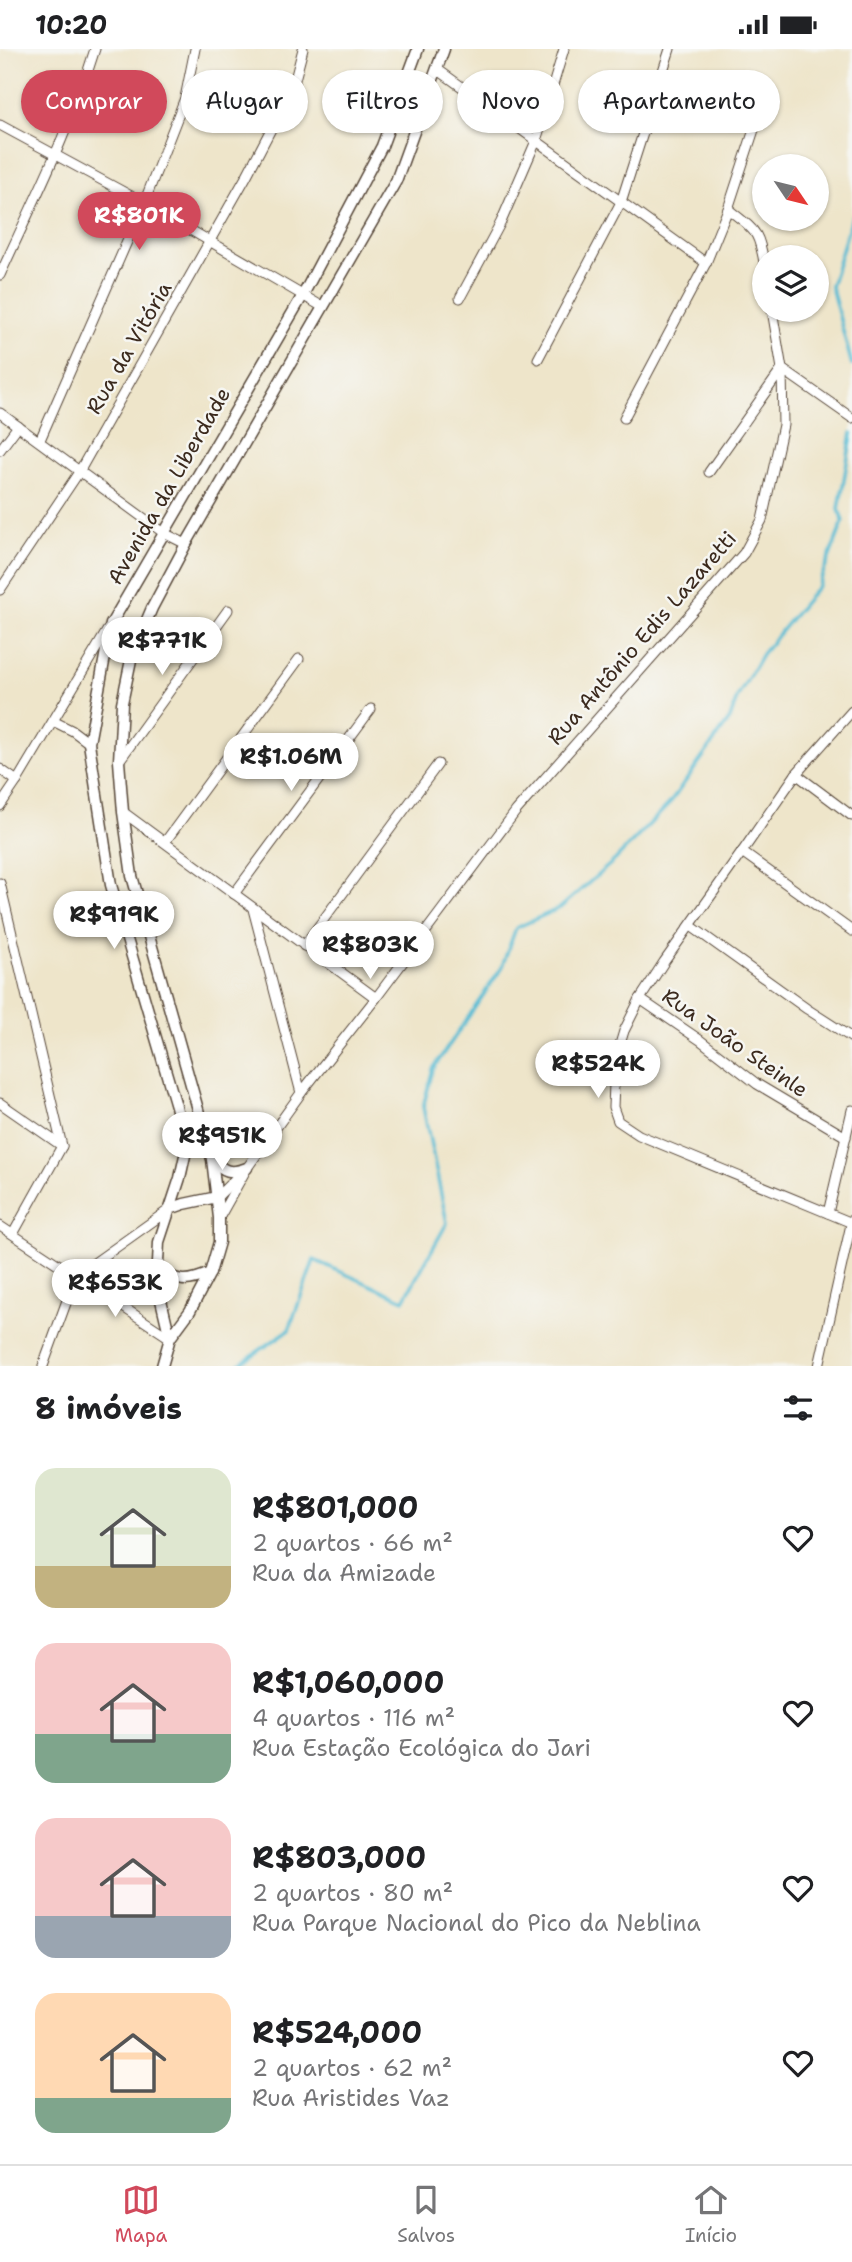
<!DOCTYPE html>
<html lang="pt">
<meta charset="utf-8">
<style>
body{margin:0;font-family:"Shantell Sans",sans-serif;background:#f2f2f2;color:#202124;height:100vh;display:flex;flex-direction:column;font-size:26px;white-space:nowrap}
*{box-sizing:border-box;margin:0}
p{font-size:23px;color:#757577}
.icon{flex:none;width:38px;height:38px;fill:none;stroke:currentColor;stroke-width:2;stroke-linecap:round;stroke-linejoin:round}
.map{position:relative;height:1317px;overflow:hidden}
.details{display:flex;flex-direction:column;background:#fff;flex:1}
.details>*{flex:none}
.guide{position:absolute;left:21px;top:21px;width:810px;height:63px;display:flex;gap:14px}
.needle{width:46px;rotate:125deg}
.buttons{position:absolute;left:752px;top:105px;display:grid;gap:14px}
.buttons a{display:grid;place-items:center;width:77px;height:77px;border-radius:50%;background:#fff;box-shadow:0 2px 5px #0004;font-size:35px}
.price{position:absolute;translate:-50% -60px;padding:0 16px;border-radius:24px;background:#fff;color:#222;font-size:23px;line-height:46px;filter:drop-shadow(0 2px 4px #0008)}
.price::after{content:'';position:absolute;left:50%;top:42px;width:21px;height:16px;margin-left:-10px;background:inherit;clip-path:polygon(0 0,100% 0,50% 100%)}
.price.selected{background:#d1495b;color:#fff}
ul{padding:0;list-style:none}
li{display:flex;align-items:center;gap:21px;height:175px;padding:0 35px}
li span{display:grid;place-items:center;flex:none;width:196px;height:140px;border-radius:21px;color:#555}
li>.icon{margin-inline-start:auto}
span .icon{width:84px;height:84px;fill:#fffc;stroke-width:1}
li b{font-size:30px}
h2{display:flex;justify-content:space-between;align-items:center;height:84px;padding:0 35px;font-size:30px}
.chip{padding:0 24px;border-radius:32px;background:#fff;box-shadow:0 2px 5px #0004;font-size:24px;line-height:63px}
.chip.selected{background:#d1495b;color:#fff}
.status{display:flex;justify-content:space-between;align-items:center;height:49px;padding:0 35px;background:#fff;direction:ltr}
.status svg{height:19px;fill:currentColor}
.tabs{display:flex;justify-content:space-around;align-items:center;height:98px;border-top:2px solid #e0e0e0;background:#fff;font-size:19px;color:#757577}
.tabs a{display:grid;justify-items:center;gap:4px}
.tabs .selected{color:#d1495b}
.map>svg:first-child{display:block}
</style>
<div class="status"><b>10:20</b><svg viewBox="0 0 49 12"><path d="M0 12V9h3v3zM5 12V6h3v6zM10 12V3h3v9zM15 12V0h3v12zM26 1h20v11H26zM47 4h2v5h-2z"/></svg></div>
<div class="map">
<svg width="852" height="1317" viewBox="0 0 852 1317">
<rect width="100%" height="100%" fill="#f6f6f2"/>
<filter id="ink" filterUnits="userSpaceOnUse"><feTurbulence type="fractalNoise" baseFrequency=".0143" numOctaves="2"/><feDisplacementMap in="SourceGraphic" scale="14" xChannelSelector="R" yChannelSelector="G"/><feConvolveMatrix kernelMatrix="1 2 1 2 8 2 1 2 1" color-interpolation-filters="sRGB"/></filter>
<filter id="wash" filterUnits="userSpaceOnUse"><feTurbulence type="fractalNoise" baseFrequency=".00686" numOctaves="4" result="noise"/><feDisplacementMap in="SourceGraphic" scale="28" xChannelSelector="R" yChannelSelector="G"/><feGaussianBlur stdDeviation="1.57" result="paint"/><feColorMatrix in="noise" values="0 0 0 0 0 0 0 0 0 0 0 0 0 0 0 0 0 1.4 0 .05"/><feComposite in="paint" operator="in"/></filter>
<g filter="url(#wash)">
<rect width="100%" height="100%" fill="#eee5ca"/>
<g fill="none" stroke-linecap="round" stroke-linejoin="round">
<!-- stream -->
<g stroke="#56bcd4" stroke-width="3.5">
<path d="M852,168L831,237L852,316"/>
<path d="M237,1317L289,1281L314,1211L404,1251L447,1174L423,1058L433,1020L501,920L516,879L560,859L615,811L670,754L730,670L737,649L762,605L818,537L843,473L839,460L852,384"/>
</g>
</g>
</g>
<g filter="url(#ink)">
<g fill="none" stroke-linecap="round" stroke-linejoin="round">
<!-- minor casing -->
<g stroke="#564638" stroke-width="11">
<g id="minor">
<path d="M437,20L706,214"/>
<path d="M0,76L144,154L323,258"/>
<path d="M728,160C757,183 759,182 765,219"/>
<path d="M0,226C34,152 71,78 95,0"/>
<path d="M460,249L501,173L536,92L564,0"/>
<path d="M538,310L621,153L670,0"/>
<path d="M782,320L852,369"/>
<path d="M0,364L164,484L186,495"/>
<path d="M624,369L706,214L728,160L765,47"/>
<path d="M40,391L144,154L185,49L195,0"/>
<path d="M0,401L18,377"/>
<path d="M709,423L782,320"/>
<path d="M0,541L79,423L246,128L293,38L303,0"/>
<path d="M852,662L796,725L742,803L852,882"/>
<path d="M53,672L73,682L89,694"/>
<path d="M119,712L228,561"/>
<path d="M0,720L17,732"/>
<path d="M796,725L852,767"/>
<path d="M0,757L17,732L108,580"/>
<path d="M123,763L376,949"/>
<path d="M165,793L299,610"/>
<path d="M742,803L664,913L640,950L624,982L615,1012L613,1058L618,1072L639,1086L852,1174"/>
<path d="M0,834L62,1097L13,1185"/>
<path d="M234,845L371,660"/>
<path d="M253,860L301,1044"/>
<path d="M691,877L807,960L852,989"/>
<path d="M304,897L438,715"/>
<path d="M640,950L700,991L757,1035L846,1088"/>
<path d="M0,1054L62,1097"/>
<path d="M217,1148L238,1127"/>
<path d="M828,1164L852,1061"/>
<path d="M219,1169L247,1119L301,1044L376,949L516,762L744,504L762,471L783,376L782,320L772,261"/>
<path d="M0,1177L170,1289"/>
<path d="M43,1317L76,1227L170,1160"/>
<path d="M819,1317L852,1171"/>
</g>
</g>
<!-- tertiary casing -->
<g stroke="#564638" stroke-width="13">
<g id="tertiary">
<path d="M212,1110C224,1123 230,1125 247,1119"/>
<path d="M170,1160L184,1155L217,1148"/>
<path d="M158,1216C175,1235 188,1234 210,1224"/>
<path d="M170,1289L157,1234L159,1193L180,1129L186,1102L176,1057L111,836L89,694L111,575L303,246L382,97L418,0"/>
<path d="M162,1317L170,1289L190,1262L210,1224L219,1193V1169L212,1110L132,827L123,763L119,712L122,654L132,606L152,559L186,495L396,132L444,0"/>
</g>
</g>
<!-- minor -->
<use href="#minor" stroke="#fff" stroke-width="9"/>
<!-- tertiary -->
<use href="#tertiary" stroke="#fff" stroke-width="10"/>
</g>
</g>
<g text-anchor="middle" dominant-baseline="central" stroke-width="5" stroke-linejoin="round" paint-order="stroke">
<!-- street labels -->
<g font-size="21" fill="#3b2a1e" stroke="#f6f6f2">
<text transform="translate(129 299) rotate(-60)">Rua da Vitória</text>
<text transform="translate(169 437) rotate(-60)">Avenida da Liberdade</text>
<text transform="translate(642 589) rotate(-49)">Rua Antônio Edis Lazaretti</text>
<text transform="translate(735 994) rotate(35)">Rua João Steinle</text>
</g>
</g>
</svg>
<div class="buttons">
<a><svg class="needle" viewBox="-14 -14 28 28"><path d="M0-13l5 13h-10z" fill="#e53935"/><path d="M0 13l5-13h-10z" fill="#757577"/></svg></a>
<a><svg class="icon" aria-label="layers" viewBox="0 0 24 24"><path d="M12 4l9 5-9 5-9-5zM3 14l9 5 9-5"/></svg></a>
</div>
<b class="price selected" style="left:139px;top:203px">R$801K</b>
<b class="price" style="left:162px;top:628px">R$771K</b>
<b class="price" style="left:291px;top:744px">R$1.06M</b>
<b class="price" style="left:114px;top:902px">R$919K</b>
<b class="price" style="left:370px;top:932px">R$803K</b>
<b class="price" style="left:598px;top:1051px">R$524K</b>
<b class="price" style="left:222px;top:1123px">R$951K</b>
<b class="price" style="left:115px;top:1270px">R$653K</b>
<div class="guide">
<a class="chip selected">Comprar</a>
<a class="chip">Alugar</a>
<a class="chip">Filtros</a>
<a class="chip">Novo</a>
<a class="chip">Apartamento</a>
</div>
</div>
<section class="details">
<h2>8 imóveis<svg class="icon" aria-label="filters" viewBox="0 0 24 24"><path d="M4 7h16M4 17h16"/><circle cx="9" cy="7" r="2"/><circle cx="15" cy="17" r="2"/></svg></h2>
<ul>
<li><span style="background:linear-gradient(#dfe7d0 70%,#c2b280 0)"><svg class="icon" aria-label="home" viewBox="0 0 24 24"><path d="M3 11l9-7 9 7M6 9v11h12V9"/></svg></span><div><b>R$801,000</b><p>2 quartos · 66 m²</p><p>Rua da Amizade</p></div><svg class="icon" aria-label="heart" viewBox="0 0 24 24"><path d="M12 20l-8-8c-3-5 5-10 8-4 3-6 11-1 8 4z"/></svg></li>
<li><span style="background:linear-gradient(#f6c9c9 65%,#7fa58c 0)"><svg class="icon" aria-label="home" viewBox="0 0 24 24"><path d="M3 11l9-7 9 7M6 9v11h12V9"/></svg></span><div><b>R$1,060,000</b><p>4 quartos · 116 m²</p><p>Rua Estação Ecológica do Jari</p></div><svg class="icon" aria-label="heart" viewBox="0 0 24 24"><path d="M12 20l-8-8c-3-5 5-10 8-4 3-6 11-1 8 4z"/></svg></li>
<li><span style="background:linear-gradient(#f6c9c9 70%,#9aa5b1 0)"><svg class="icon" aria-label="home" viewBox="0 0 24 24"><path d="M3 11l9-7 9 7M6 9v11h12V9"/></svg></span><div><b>R$803,000</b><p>2 quartos · 80 m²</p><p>Rua Parque Nacional do Pico da Neblina</p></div><svg class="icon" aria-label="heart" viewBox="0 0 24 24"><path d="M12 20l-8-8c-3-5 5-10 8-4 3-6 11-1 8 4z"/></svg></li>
<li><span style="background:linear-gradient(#ffd9b3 75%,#7fa58c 0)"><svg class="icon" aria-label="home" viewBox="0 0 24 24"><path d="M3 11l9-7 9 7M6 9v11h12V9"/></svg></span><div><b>R$524,000</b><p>2 quartos · 62 m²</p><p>Rua Aristides Vaz</p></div><svg class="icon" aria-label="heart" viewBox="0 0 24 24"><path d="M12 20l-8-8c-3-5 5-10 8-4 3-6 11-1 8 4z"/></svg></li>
</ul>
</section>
<nav class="tabs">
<a class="selected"><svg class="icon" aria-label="map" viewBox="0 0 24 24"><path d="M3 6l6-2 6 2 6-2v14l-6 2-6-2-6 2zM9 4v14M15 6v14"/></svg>Mapa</a>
<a><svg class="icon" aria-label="saved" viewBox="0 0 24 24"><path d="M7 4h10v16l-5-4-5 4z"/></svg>Salvos</a>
<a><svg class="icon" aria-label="home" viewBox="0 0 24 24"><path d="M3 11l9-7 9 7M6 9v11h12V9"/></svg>Início</a>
</nav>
